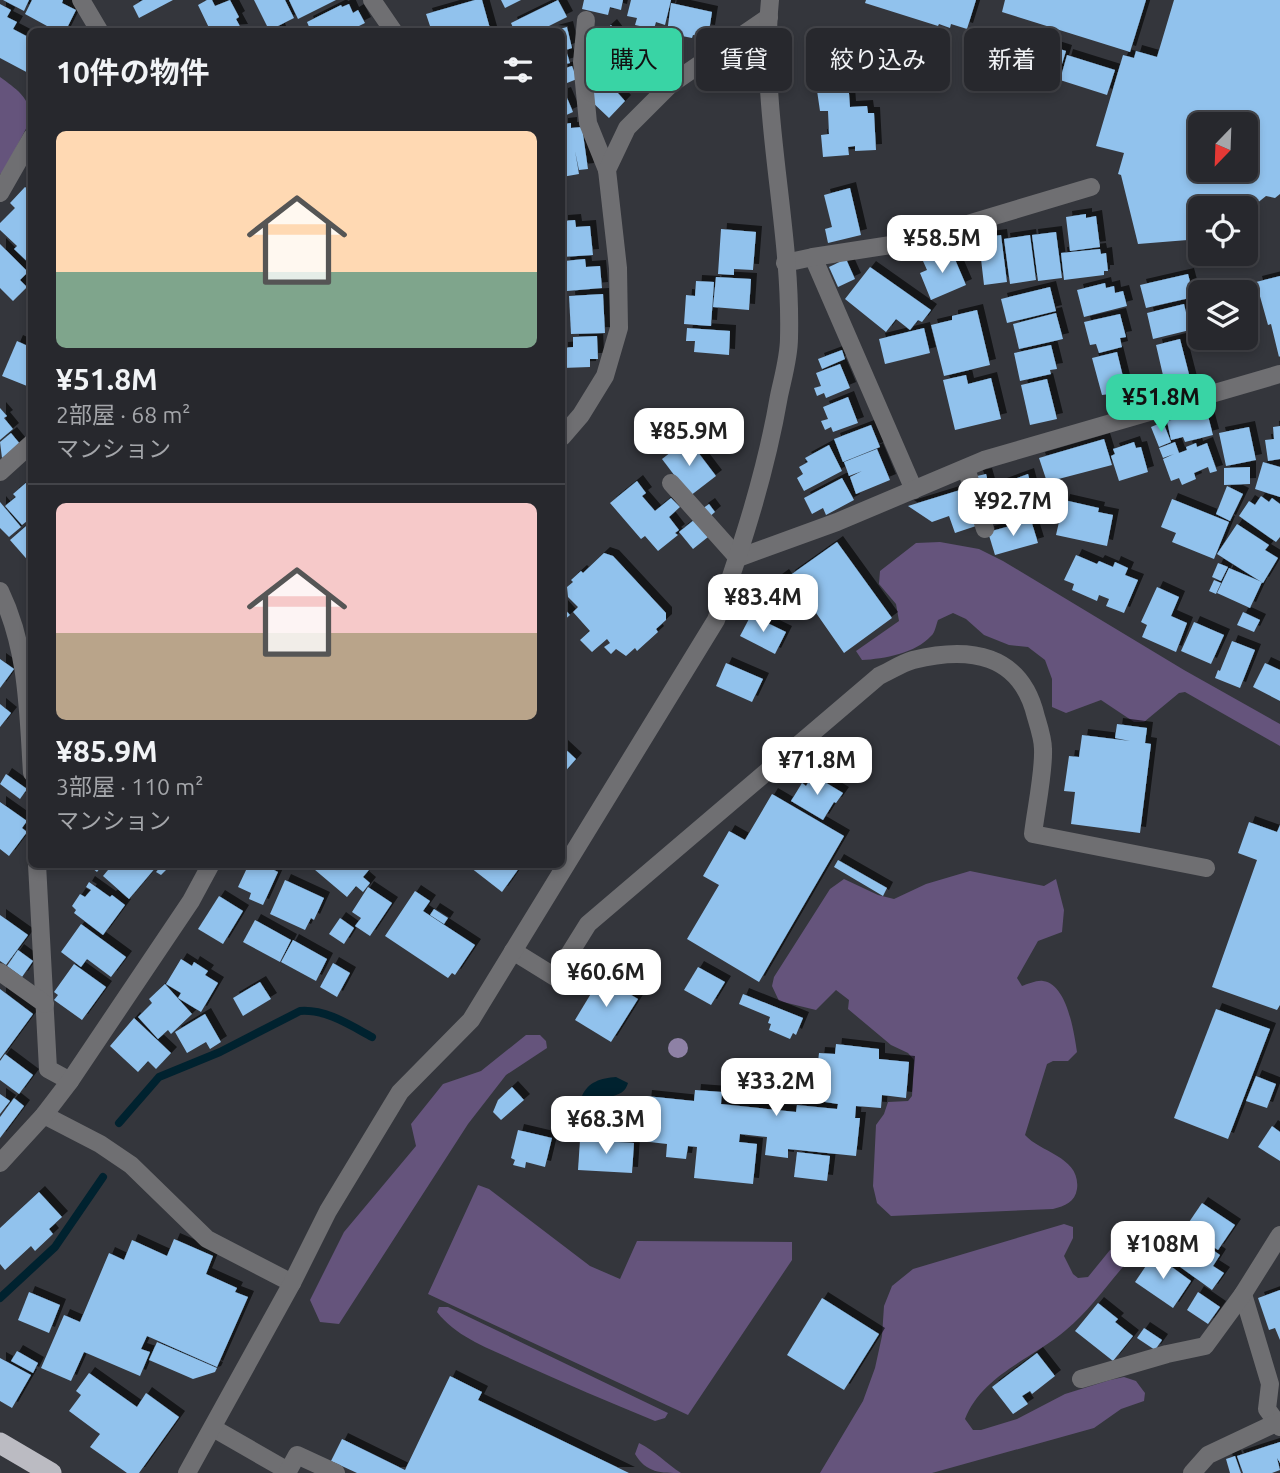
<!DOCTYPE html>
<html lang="ja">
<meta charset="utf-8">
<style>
body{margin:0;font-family:Ubuntu,"Noto Sans JP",sans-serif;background:#333439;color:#f1f3f6;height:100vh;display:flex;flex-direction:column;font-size:26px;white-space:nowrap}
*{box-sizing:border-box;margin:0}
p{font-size:23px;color:#a4a6aa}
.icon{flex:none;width:38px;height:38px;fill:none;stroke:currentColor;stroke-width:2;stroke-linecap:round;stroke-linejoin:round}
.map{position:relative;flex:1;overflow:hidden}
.details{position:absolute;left:28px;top:28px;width:537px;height:840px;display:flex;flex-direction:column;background:#27282d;border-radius:10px;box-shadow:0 4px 10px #0003,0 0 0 2px #434449}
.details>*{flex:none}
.guide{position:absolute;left:586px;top:28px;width:588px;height:63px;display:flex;gap:14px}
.needle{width:46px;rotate:203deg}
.controls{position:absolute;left:1188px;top:112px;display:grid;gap:14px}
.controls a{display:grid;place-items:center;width:70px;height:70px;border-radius:10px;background:#27282d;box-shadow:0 4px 10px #0003,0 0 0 2px #434449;font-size:35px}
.price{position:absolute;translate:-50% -60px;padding:0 16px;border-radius:14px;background:#fff;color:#222;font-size:23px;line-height:46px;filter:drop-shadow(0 2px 4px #0008)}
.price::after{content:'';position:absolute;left:50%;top:42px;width:21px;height:16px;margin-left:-10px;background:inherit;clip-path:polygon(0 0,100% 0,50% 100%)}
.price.current{background:#39d4a5;color:#111}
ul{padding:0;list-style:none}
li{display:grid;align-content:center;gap:14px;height:371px;padding:0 28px}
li+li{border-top:2px solid #434449}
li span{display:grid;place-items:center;height:217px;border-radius:10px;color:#555}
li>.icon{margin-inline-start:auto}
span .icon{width:126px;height:126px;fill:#fffc;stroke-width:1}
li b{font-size:30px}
h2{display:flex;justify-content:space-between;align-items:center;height:84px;padding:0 28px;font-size:30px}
.chip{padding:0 24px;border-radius:10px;background:#27282d;box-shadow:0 4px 10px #0003,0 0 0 2px #434449;font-size:24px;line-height:63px}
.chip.current{background:#39d4a5;color:#111}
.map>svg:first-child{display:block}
</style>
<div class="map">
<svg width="1280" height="1473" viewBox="0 0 1280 1473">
<defs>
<filter id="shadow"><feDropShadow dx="6" dy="-6" stdDeviation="0" flood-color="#0009"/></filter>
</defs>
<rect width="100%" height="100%" fill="#34363c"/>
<!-- green -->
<g fill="#65547c">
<path d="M0,77C15,88 31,98 31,119L3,173L0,174Z"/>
<path d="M940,542L979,549L1003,561L1184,670L1280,724V746L1185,692L1179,693L1144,722H1134L1101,700L1066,713L1052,707V679L1045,660L1028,647L1009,645L984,635L966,619L953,613L938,620C936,625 935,633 931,636C916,653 884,659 862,660L856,651L899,621L896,604L879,584L880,571L916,543Z"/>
<path d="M970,871L1044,886L1056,879L1064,910L1062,932L1038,941L1017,978L1022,986C1028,984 1037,980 1043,981C1067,984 1074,1032 1077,1052L1068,1061H1053L1047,1064L1025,1135C1041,1153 1081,1157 1077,1189C1075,1202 1065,1206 1053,1209L891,1216L877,1203L873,1186L876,1125L884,1114L888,1102L908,1101L912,1096L914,1060L908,1053L891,1045L848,1009L849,1000L836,990L816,1010L779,1001L772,986L774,977L830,889L844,879L878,895L894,899L926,884Z"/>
<path d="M526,1035H540L546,1041L547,1048L506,1075L468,1124L339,1324L320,1322L310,1300L344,1232L416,1146L411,1124L443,1084L481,1071Z"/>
<path d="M478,1185L489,1189L590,1266L620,1279L637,1241L792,1242V1260L688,1415L428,1294Z"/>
<path d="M1064,1224L1073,1227V1238L1064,1256L1073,1274L1078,1278L1088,1277L1110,1250H1119L1128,1255V1261C1108,1284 1089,1311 1066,1330C1032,1359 982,1375 965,1419L973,1430H981L1017,1419L1065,1394L1110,1380L1124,1377L1136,1381L1145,1393L1144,1401L1121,1409L1094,1428L932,1473H820L863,1401L875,1368L882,1336L884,1306L892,1286L913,1269Z"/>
<path d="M439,1307H448L668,1413L665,1418L655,1421C609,1402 564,1383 520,1363C491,1349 457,1338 437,1312Z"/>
<path d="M639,1443C654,1450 667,1464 681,1473C661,1473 646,1473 635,1454Z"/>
</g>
<!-- water -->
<path fill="#00222f" d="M616,1077L628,1083C624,1096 615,1094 605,1099C598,1103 596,1107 589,1108L582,1096C588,1082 601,1078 616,1077Z"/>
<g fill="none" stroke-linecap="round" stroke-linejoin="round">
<!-- stream -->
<g stroke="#00222f" stroke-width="8">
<path d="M119,1123L159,1077L220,1052L300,1011C326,1009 350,1025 372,1037"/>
<path d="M0,1298L55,1247L103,1177"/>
</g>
</g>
<!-- building -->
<g fill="#91c2ed" fill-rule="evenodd" filter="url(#shadow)">
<path d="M3,0H29L24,11Z"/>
<path d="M32,0H63L62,3L76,10L65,32H58L25,14Z"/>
<path d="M143,0H173L139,18L133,6Z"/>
<path d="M207,0H212L215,6L230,0L239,17L236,19L242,30L211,32L198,5Z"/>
<path d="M254,0H285L294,18L278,26L280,32H270Z"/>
<path d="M289,0H336L298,19Z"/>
<path d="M475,0H482L491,32H432L426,14Z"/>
<path d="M501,0H521L505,8Z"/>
<path d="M558,0L567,17L537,32H515L511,23Z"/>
<path d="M584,0H623L621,10L610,7L608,15L582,9Z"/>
<path d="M631,0H671L665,25L656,22L654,29L635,25L637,18L627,16Z"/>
<path d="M866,0H976L967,29L951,24L950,28L939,24L938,26L865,3Z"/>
<path d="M1005,0H1146L1130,52L1002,12Z"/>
<path d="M1174,0H1280V194L1275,198L1266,196L1246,212V208H1200V239L1138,244L1121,175L1118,174L1124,153L1096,146L1123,55L1134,58L1136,51L1157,57ZM1200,124H1246V170H1200Z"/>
<path d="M671,3L712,12L709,31L702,30L700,36L693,35L692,38L667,33Z"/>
<path d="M0,4L11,10L7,17L17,22L13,29L32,39L30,43L32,44V75L0,58Z"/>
<path d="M349,4L353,13L358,10L365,23L353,29L354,31L315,32L313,27L310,29L307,22L341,5L342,7Z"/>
<path d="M611,25L617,33L606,42L600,35Z"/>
<path d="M567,27L572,48L566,50L570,63L562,65V32L552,31Z"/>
<path d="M1006,32L1066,51L1057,80L1015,67L1018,59L1000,53Z"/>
<path d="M632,35L660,70L641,86L613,52Z"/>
<path d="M591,51H610L609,59H617V92L625,101L609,118L590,100Z"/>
<path d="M1067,55L1115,70L1107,95L1060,80Z"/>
<path d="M572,66L577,79L562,85V69Z"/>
<path d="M847,67L850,107L867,106L868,113H874L876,150L855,151V146L848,147L849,155L823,157L821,135L829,134L828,111H820L814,70Z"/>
<path d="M565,93L573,112L562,117V94Z"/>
<path d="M571,123V128L582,127L588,169L579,170L575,151L579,174L562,177V124Z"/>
<path d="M25,187L32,193V266L14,249L17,246L0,230V223L15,208L10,203Z"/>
<path d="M850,188L861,235L828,243L825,229L832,227L824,195Z"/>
<path d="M1086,214V218L1096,216L1100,247L1070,251L1066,217Z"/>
<path d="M575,220L576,227L590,226L593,255L562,257V221Z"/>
<path d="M721,229L756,232L753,270L734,269V275L718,274Z"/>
<path d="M1056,232L1062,278L1038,281L1032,235Z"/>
<path d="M1001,235L1007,282L984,285L981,259L976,260L974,245L979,244L978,238Z"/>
<path d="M1030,235L1036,280L1010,284L1004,239Z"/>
<path d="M0,244L28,272L20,280L27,287L13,301L0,288Z"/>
<path d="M1100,249L1101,254L1106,253L1108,271H1104V275L1064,280L1061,253Z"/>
<path d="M951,250L966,285L931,300L920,273L927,270L923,261Z"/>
<path d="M585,259L586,267L600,266L602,288L567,291L564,261Z"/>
<path d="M846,259L855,279L838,287L829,267Z"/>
<path d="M870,267L931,310L922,322L918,320L910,330L896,319L886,332L845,299Z"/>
<path d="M1188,274L1194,297L1146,308L1140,285Z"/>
<path d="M1280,276V356L1279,357L1271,324L1268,325L1256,282Z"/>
<path d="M716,277L751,279L749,310L713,307Z"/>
<path d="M696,281L714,282L711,326L684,324L686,295L695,296Z"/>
<path d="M1105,283L1106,288L1114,286L1115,293L1123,291L1127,306L1084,317L1077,290Z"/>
<path d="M1050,287L1056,311L1007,323L1001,299Z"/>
<path d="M603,294L605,333L571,334L569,296Z"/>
<path d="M1184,304L1190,330L1153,339L1147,313Z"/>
<path d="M977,310L990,365L944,376L931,325L952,320V316Z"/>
<path d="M1056,313L1063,339L1019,349L1013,324Z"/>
<path d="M1120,314L1126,337L1120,338L1122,347L1099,353L1096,344L1090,345L1084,322Z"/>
<path d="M687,328L730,331L729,355L694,352L695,341H686Z"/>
<path d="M924,328L930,353L885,364L879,339Z"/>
<path d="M597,336L598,359H590V367L562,368V348L573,347V337Z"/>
<path d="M1180,339L1191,382L1174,386L1173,382L1165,384L1156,345Z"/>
<path d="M17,341L32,348V388L2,376Z"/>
<path d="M1051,345L1057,369L1050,370L1051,374L1020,381L1014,353Z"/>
<path d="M842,350L845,359L822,369L818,359Z"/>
<path d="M1117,352L1128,397L1112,401L1110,394L1102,395L1092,358Z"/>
<path d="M840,364L850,388L826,398L824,393L817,396L814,388L821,386L816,373Z"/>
<path d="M966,375L968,384L991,378L1001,419L955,430L943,380Z"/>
<path d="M1047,379L1057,419L1030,425L1021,385Z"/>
<path d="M848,397L858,423L833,432L831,427L825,430L821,421L828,419L823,407Z"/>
<path d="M0,408L7,416L4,418L13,429L0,440Z"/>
<path d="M1207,412L1213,435L1185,442L1183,437L1171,440L1167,421Z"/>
<path d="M1163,422L1171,442L1159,447L1151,427Z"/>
<path d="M871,425L880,447L843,462L834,439Z"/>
<path d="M1280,426V459L1268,461L1265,440L1274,439L1273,427Z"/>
<path d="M1249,427L1256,460L1226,466L1219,433Z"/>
<path d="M11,433L20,444L2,458L0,442Z"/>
<path d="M688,439L716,476L690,496L662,459Z"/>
<path d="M1104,439L1112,465L1047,482L1039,458Z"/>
<path d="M1134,442L1136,448L1141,447L1148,472L1119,481L1111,456L1115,454L1113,449Z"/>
<path d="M1175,442L1179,453L1187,450L1186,447L1196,443L1197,447L1207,443L1217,471L1210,473L1208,467L1194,473L1196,479L1182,485L1179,478L1171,481L1163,459L1174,454L1163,458L1159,448Z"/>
<path d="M829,445L842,471L804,491L797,478L803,474L799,467L808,462L805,458Z"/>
<path d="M877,449L890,480L856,494L850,477L862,471L849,476L844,462Z"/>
<path d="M1263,462L1280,467V497L1255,489Z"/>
<path d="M1250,467V484L1224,485V468Z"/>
<path d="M986,474L990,488L1028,474L1036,504L990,518L977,476Z"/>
<path d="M842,478L854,500L826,515L823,508L812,514L804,498Z"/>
<path d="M637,481L646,493L642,496L655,511L671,498L680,507L669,517L679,530L675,533L678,535L658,551L645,536L641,539L610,503Z"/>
<path d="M27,482L32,487V517L22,525L5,506L16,497L13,494Z"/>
<path d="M1227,486L1243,494L1230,521L1216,514Z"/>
<path d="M960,490L964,502L970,500L979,525L955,533L949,516L932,522L908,506Z"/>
<path d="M1261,496L1269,502L1272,498L1280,504V537L1276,542L1239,516L1249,501L1255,505Z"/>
<path d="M1172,499L1229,522L1214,559L1172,542L1176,533L1161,527Z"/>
<path d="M1064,500L1099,508L1098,512L1113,515L1107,546L1056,535Z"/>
<path d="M0,502L21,527L9,537L0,528Z"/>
<path d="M709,504L715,512L708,518L702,509Z"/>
<path d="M694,520L708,537L693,549L679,532Z"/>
<path d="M1031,520L1038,543L995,555L988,532Z"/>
<path d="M32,521V565L10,540Z"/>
<path d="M1237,524L1269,545L1265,550L1278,558L1263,583L1217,554Z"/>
<path d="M837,542L892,618L844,653L807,600L791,611L780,596L796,585L789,576Z"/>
<path d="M604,553L613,556L666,613V620L656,629L658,632L637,651L635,648L626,656L616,649L611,654L604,647L610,643L607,639L592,652L580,640L590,631L573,612L578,607L568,597L567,587L573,582L571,580L581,571L583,573Z"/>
<path d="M1076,555L1097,564L1099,561L1113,567L1115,562L1128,568L1125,575L1138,580L1124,613L1106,606L1109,599L1099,595L1097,601L1072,590L1074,584L1064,580Z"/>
<path d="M1218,563L1228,567L1221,581L1212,577Z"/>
<path d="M1229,568L1262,582L1250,608L1217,593Z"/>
<path d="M783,575L790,585L779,593L772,583Z"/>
<path d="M1214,580L1221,583L1216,594L1209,591Z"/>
<path d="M1157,587L1179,597L1171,616L1187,623L1176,652L1142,637L1147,625L1141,622Z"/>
<path d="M562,606L570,615L562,622Z"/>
<path d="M1243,612L1260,620L1254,632L1237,625Z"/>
<path d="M751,615L786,632L775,654L740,636Z"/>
<path d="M1194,622L1224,635L1211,664L1181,651Z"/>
<path d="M1232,641L1255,650L1240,688L1215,678L1218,670L1220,671Z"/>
<path d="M0,659L14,669L0,688Z"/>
<path d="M726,663L763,679L752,702L716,686Z"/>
<path d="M1265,663L1280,670V701L1253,687Z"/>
<path d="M0,704L11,713L0,727Z"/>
<path d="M1117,724L1147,728L1145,743L1151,744L1140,833L1071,824L1075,792L1064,791L1069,756L1079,757L1082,735L1130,741L1115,738Z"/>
<path d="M562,746L576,759L562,775Z"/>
<path d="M6,774L27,789L20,799L0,784Z"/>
<path d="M813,775L843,793L836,803L834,802L823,820L791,801L802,783L806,786Z"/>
<path d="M772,794L844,836L759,982L687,939L719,885L703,876L729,831L745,840Z"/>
<path d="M0,802L27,821L22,828L27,832L9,856L0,849Z"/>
<path d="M1249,822L1277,832L1280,825V1005L1277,1010L1212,987L1257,860L1238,853Z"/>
<path d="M838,860L887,888L883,896L834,867Z"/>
<path d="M87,864H103L97,872Z"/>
<path d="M113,864H153L156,867L129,899L103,876Z"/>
<path d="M239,864H262L278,872L263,905L249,899L251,893L238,887L247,868Z"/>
<path d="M308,864H374L363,877L370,883L363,892L356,886L347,897Z"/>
<path d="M466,864H522L502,892Z"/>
<path d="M162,865L167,869L161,875L156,872Z"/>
<path d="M285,880L324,898L314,920L311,918L305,930L270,914Z"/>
<path d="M89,882L110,897L112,895L125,905L103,935L74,913L76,910L72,906L80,894L85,897L91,890L86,887Z"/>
<path d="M368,887L392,903L370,936L355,926L361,918L352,912Z"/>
<path d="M415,891L430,901L423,911L475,945L455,975L452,973L448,978L385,936Z"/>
<path d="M219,896L243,911L223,944L198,929Z"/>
<path d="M434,909L448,918L444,924L430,915Z"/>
<path d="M0,915L28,935L6,965L0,961Z"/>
<path d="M340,918L354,928L344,944L329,934Z"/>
<path d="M255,920L291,940L280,962L243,942Z"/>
<path d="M81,924L126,957L111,977L87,959L81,967L61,952Z"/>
<path d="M293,940L327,959L316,981L281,962Z"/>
<path d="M18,950L33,961L22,977L7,966Z"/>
<path d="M181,959L192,966L194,962L208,971L205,975L218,983L201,1012L178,998L181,993L166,984Z"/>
<path d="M333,963L350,973L337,997L320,987Z"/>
<path d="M74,964L106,987L82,1020L54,1000L58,995L54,992Z"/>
<path d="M698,967L725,982L711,1005L684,990Z"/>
<path d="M601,977L638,999L611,1042L575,1020Z"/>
<path d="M260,982L271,999L243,1016L233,998Z"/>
<path d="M165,984L192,1014L171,1034L168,1030L158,1039L138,1017L152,1003L149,999Z"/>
<path d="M0,989L33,1014L0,1059Z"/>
<path d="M743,994L803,1018L796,1035L793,1033L790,1039L769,1030L771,1024L768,1023L770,1017L739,1004Z"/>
<path d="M1216,1009L1270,1029L1228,1139L1174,1118Z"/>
<path d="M205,1014L221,1042L210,1049L206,1042L187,1053L175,1032Z"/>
<path d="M134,1018L171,1053L156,1069L148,1061L138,1072L110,1046Z"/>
<path d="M836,1044L879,1049V1059L909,1062L906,1098L882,1095L881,1108L856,1106L855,1118H860L856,1156L788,1149V1158L765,1155L767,1137L740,1134L739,1142L757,1144L753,1184L694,1178L697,1147L688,1146L686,1159L666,1157L667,1144L641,1141L646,1096L694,1101L695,1090L722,1092L721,1104L796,1112L797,1105L837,1109L838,1104L825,1102L826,1089L815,1088L819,1053L835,1054Z"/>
<path d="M5,1054L33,1075L19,1094L0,1080V1061Z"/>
<path d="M1256,1076L1276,1084L1267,1108L1246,1101Z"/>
<path d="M512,1087L524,1100L501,1120L493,1112L498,1100Z"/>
<path d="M0,1094L10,1101L0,1114Z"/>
<path d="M14,1098L24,1106L0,1138V1117Z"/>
<path d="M1272,1126L1280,1132V1161L1258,1147Z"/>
<path d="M518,1130L552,1138L545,1167L526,1162L525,1168L513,1165L515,1160L511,1158Z"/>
<path d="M580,1140L634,1143L632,1173L578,1170Z"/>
<path d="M797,1152L830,1156L827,1181L794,1177Z"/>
<path d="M39,1192L62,1217L49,1229L53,1234L35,1251L31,1246L5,1270L0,1264V1228Z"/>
<path d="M1202,1203L1235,1225L1218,1250L1185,1228Z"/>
<path d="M1179,1234L1200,1248L1203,1243L1220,1255L1213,1266L1224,1273L1212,1290L1165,1256Z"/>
<path d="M174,1239L213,1256L206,1274L237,1288L235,1292L248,1297L217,1367L147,1336L141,1349L150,1352L140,1376L84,1352L71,1381L41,1368L64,1315L80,1322L109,1253L124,1260L132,1240L167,1256Z"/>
<path d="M1154,1254L1191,1281L1173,1308L1135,1282Z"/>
<path d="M1280,1290V1340L1275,1328L1269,1330L1258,1298Z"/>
<path d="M29,1292L60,1305L49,1333L18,1320Z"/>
<path d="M1198,1292L1220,1307L1208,1324L1187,1310Z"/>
<path d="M822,1298L879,1334L844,1390L787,1355Z"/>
<path d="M1098,1303L1118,1319L1115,1322L1133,1336L1113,1361L1075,1331Z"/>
<path d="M1144,1328L1162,1340L1155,1350L1137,1338Z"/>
<path d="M157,1342L217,1368L215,1372L193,1379L149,1360Z"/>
<path d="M17,1351L38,1363L33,1373L11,1361Z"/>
<path d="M1037,1353L1055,1376L1032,1394L1030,1391L1022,1396L1028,1404L1013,1414L992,1387Z"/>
<path d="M0,1358L31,1375L12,1408L0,1401Z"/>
<path d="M89,1373L137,1407L146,1393L179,1417L139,1473H127L90,1447L100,1434L69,1411L81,1395L76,1391Z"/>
<path d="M450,1376L482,1392L478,1400L629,1473H357L331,1461L342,1439L405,1470Z"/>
<path d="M1280,1442V1463L1277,1458L1280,1470L1272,1473H1243L1237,1456Z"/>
<path d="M1235,1456L1241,1473H1230L1226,1459Z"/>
</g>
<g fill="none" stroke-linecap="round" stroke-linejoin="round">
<!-- minor -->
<g stroke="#6f6f72" stroke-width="18">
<path d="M81,0L100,32"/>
<path d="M372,0L394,32"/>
<path d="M586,20L582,62L588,123L607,170"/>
<path d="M0,193L32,137"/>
<path d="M813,257L914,490"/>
<path d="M785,263L813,257L904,243L1091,187"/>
<path d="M562,437L581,415L605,376L619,328L618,268L607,170L627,128L671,84L769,17"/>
<path d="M966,468L985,529"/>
<path d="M0,472L32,443"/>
<path d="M671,483L738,558L837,522L984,460L1280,374"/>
<path d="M0,591C28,649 28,711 32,773"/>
<path d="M37,864L48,1069L70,1081"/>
<path d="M513,951L555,977L588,924L879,676C890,671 902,663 913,660C969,646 1021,653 1036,717C1039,727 1043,739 1043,749C1044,772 1036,809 1033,834L1206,868"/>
<path d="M0,972L45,1004"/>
<path d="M44,1115L100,1144L131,1165L207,1239L292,1283"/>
<path d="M0,1163L44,1115L70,1081L191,901L211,864"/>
<path d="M1243,1294L1270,1384L1267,1409L1280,1427"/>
<path d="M1081,1379L1167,1354L1205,1346L1243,1294L1280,1235"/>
<path d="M213,1428L288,1471"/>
<path d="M187,1473L292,1283L328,1211L400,1092L471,1020L716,620C742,546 766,472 779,396C783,377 789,357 789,338C792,225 759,113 770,0"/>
<path d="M287,1473L297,1455L336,1473"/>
<path d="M1192,1473L1208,1455L1280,1421"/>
</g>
<!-- highway -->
<path stroke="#bbbbc2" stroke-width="21" d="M0,1443L51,1473"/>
</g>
<!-- trees -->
<circle fill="#8e81a5" cx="678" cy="1048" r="10"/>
</svg>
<div class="controls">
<a><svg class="needle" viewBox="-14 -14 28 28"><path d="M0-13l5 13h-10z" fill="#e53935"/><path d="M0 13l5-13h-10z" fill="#a4a6aa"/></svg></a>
<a><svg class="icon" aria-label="locate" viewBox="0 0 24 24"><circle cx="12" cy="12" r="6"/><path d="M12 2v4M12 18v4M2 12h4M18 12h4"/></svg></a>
<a><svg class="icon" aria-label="layers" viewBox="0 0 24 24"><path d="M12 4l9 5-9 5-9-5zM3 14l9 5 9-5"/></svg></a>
</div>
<b class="price" style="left:942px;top:275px">¥58.5M</b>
<b class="price current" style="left:1161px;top:434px">¥51.8M</b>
<b class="price" style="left:689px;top:468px">¥85.9M</b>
<b class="price" style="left:1013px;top:538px">¥92.7M</b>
<b class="price" style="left:763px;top:634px">¥83.4M</b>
<b class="price" style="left:817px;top:797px">¥71.8M</b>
<b class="price" style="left:606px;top:1009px">¥60.6M</b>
<b class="price" style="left:776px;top:1118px">¥33.2M</b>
<b class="price" style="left:606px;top:1156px">¥68.3M</b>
<b class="price" style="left:1163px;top:1281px">¥108M</b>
<div class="guide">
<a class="chip current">購入</a>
<a class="chip">賃貸</a>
<a class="chip">絞り込み</a>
<a class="chip">新着</a>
</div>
<section class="details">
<h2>10件の物件<svg class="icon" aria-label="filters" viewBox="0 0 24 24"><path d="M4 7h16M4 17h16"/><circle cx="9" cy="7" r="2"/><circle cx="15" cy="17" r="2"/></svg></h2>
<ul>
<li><span style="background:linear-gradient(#ffd9b3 65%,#7fa58c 0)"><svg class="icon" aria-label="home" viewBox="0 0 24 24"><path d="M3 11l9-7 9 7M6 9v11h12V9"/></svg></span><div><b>¥51.8M</b><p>2部屋 · 68 m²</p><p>マンション</p></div></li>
<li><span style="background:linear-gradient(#f6c9c9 60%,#b9a48a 0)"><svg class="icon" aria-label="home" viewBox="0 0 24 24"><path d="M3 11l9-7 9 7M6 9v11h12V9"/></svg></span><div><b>¥85.9M</b><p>3部屋 · 110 m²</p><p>マンション</p></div></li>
</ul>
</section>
</div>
